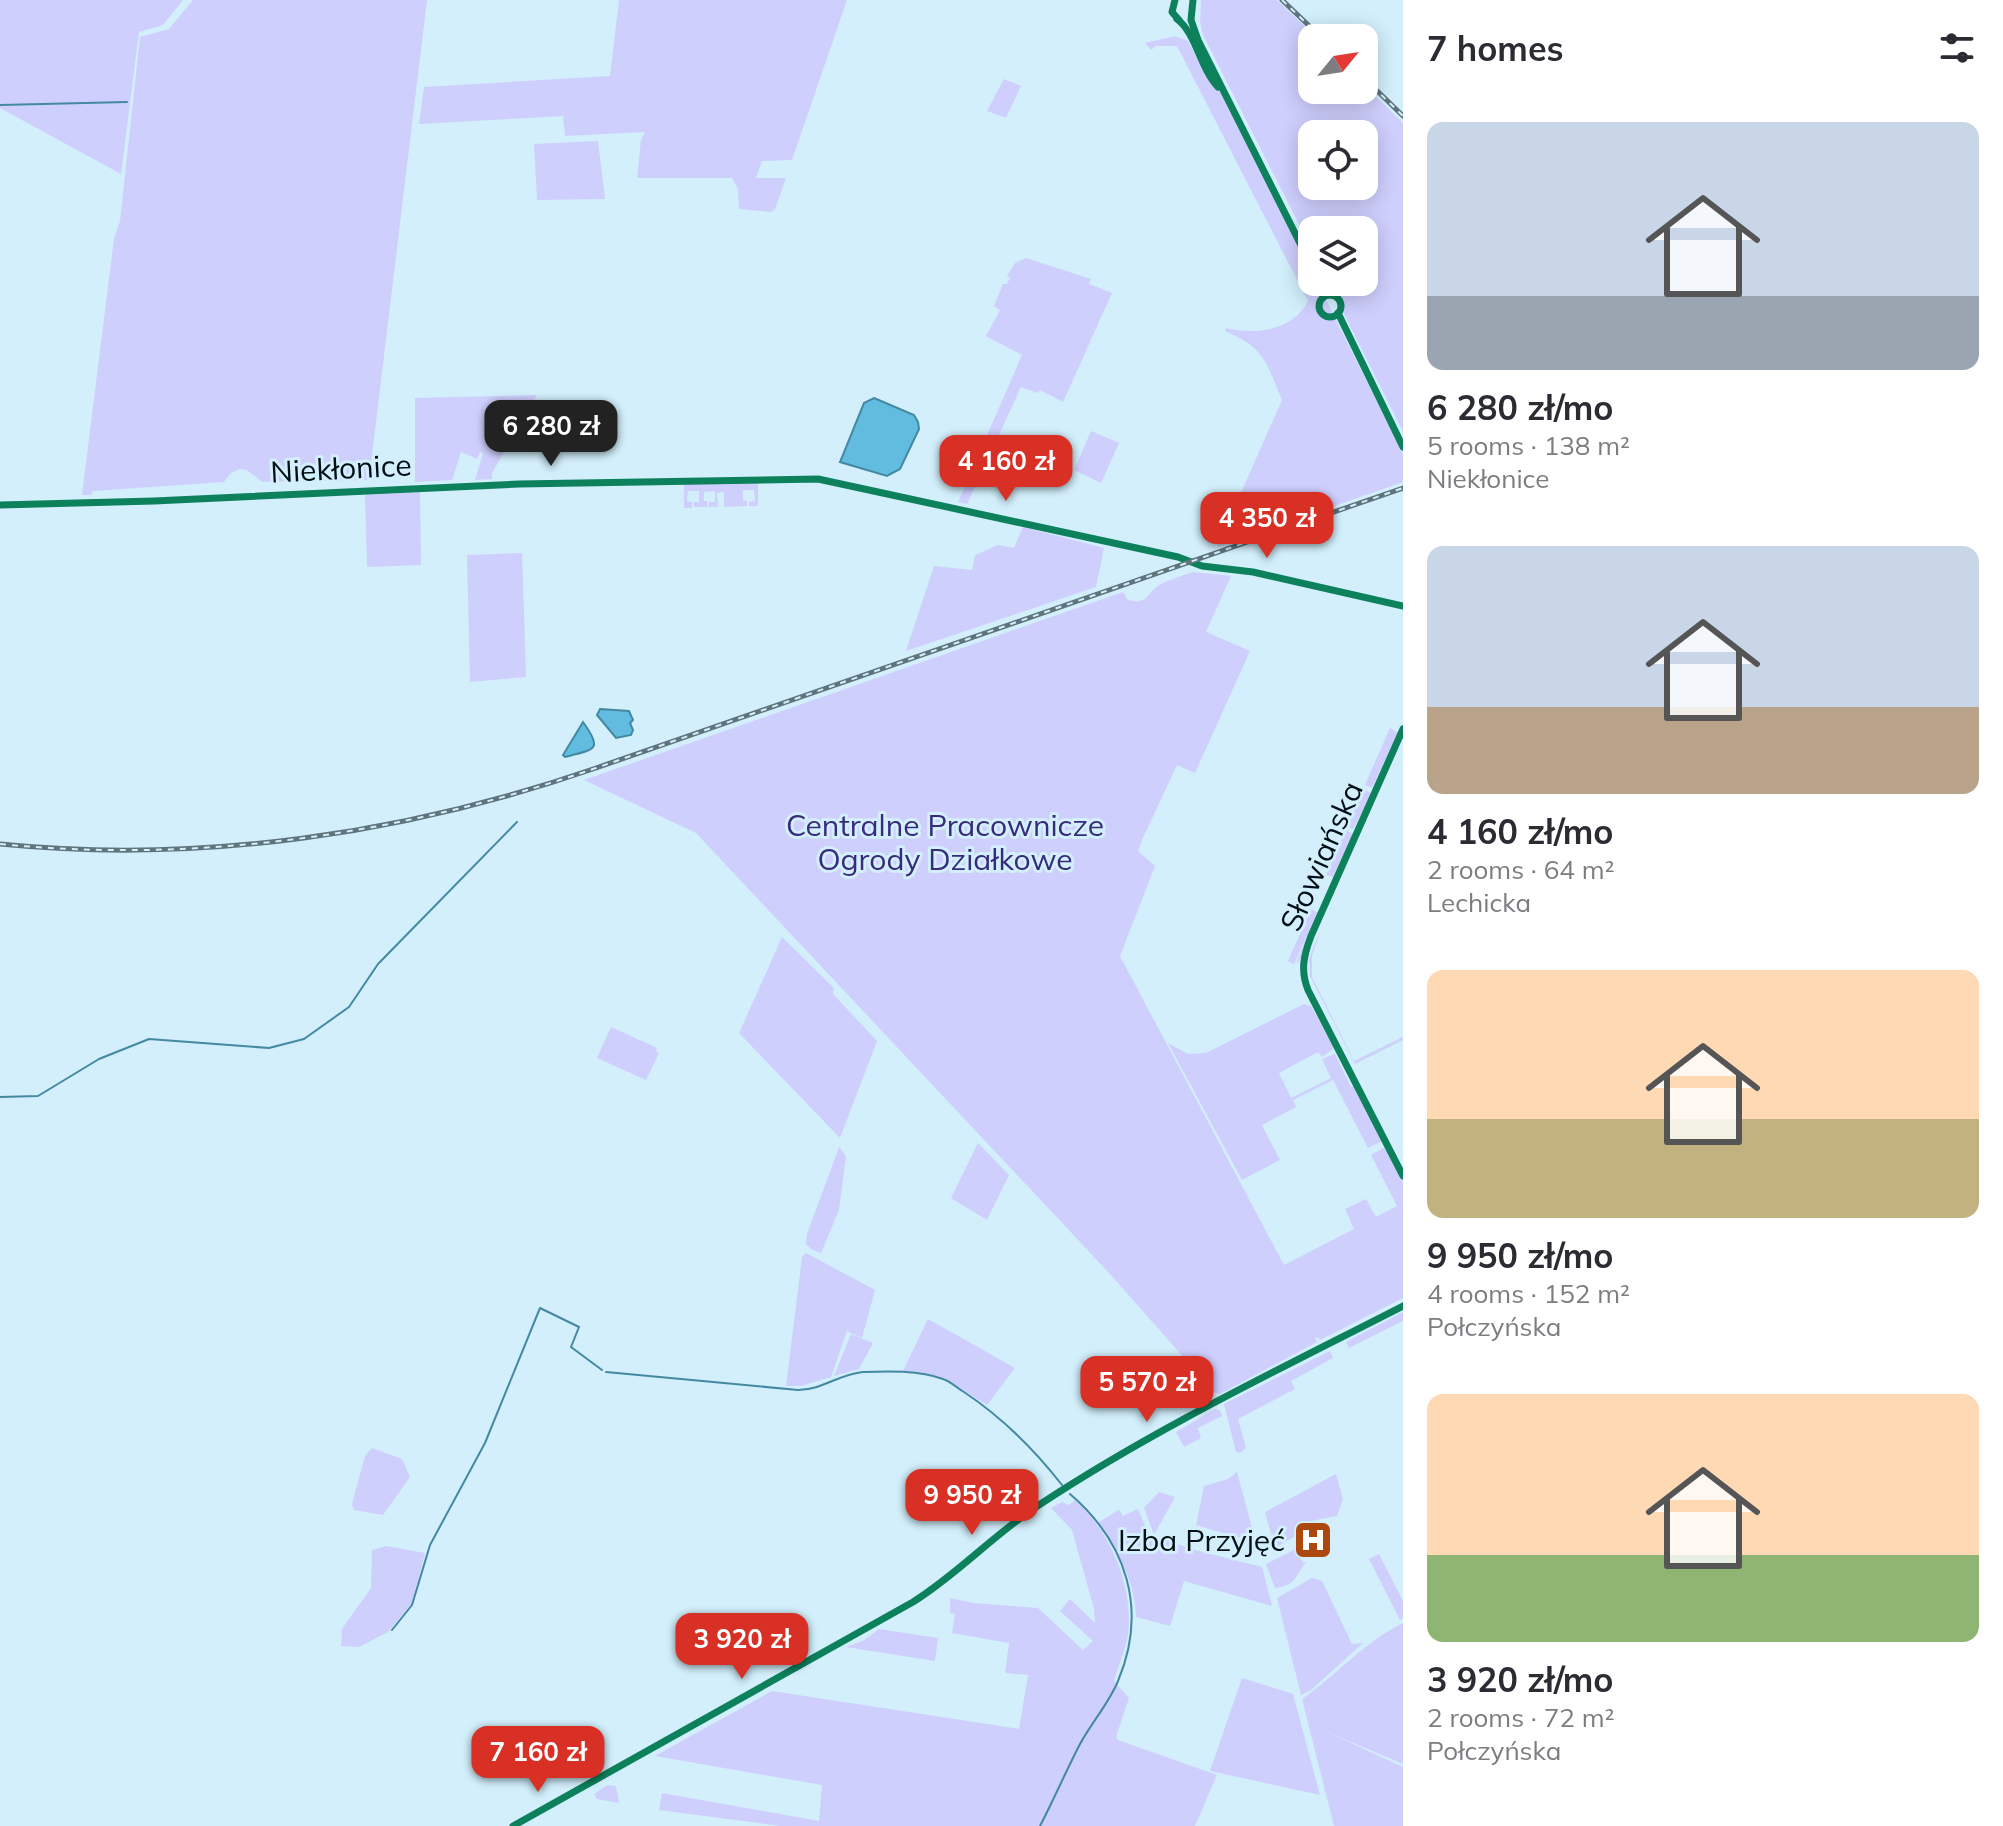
<!DOCTYPE html>
<meta charset="utf-8">
<style>
body{margin:0;font-family:Mulish,sans-serif;background:#f2f2f3;color:#2b2b33;height:100vh;display:flex;flex-direction:column;font-size:30px;white-space:nowrap}
*{box-sizing:border-box;margin:0}
p{font-size:26px;color:#7c7c81}
.icon{flex:none;width:44px;height:44px;fill:none;stroke:currentColor;stroke-width:2;stroke-linecap:round;stroke-linejoin:round}
.map{position:relative;flex:1;overflow:hidden}
.panel{display:flex;flex-direction:column;background:#fff;width:600px}
.panel>*{flex:none}
.needle{width:52px;rotate:60deg}
.tools{position:absolute;left:1298px;top:24px;display:grid;gap:16px}
.tools a{display:grid;place-items:center;width:80px;height:80px;border-radius:16px;background:#fff;box-shadow:0 4px 20px #0003;font-size:40px}
.price{position:absolute;translate:-50% -68px;padding:0 18px;border-radius:16px;background:#d93025;color:#fff;font-size:26px;line-height:52px;filter:drop-shadow(0 2px 4px #0008)}
.price::after{content:'';position:absolute;left:50%;top:48px;width:24px;height:18px;margin-left:-12px;background:inherit;clip-path:polygon(0 0,100% 0,50% 100%)}
.price.selected{background:#222;color:#fff}
ul{padding:0;list-style:none}
li{display:grid;align-content:center;gap:16px;height:424px;padding:0 24px}
li span{display:grid;place-items:center;height:248px;border-radius:16px;color:#555}
li>.icon{margin-inline-start:auto}
span .icon{width:144px;height:144px;fill:#fffc;stroke-width:1}
li b{font-size:34px}
h2{display:flex;justify-content:space-between;align-items:center;height:96px;padding:0 24px;font-size:34px}
main{display:flex;flex:1;min-height:0}
.map>svg:first-child{display:block}
</style>
<main>
<div class="map">
<svg width="1403" height="1826" viewBox="0 0 1403 1826">
<rect width="100%" height="100%" fill="#d2effb"/>
<!-- green -->
<g fill="#cfcffe" fill-rule="evenodd">
<path d="M0,0H183L163,25L139,32L121,174L0,108Z"/>
<path d="M193,0H427L369,480L262,482L247,470L240,469L231,473L224,482L93,491L91,495H82L114,239L120,221L140,37L169,29Z"/>
<path d="M619,0H847L792,160L762,161L756,178H786L775,209L771,212L739,209L738,189L732,178H637L641,140L645,132L565,136L563,116L419,124L424,87L610,76Z"/>
<path d="M1201,0H1277L1317,38H1312V90H1364V85L1403,123V432L1328,282H1364V230H1312V250L1203,35L1200,22ZM1312,134H1364V186H1312Z"/>
<path d="M1175,36L1188,41L1207,76L1222,94L1312,273V282H1317L1403,454V482L1217,547L1282,400C1266,362 1265,348 1225,331L1226,328C1255,335 1293,331 1308,301L1177,46H1156L1151,50L1145,43Z"/>
<path d="M1004,79L1021,86L1006,118L987,111Z"/>
<path d="M598,141L605,199L537,200L534,144Z"/>
<path d="M1026,258L1091,279L1089,284L1112,293L1063,402L1040,390L1038,393L1021,387L967,504L958,502L1022,355L986,336L1000,310L994,306L1003,284H1007L1010,278L1007,276L1015,263Z"/>
<path d="M537,395L492,473V479L475,480L483,453L480,452L477,459L461,452L452,480L415,482V398Z"/>
<path d="M1091,431L1119,443L1101,483L1074,470Z"/>
<path d="M758,482V506H749V502L755,501L754,490H743V500L747,501V506L724,507V492L717,493L718,507H709V502H715V491L704,492V501H707L708,507H694V502H699V491H688L687,501L692,502V508H684V484Z"/>
<path d="M420,492L421,565L367,567L365,495Z"/>
<path d="M1023,527L1104,548L1096,587L906,651L934,566L972,570L975,555L998,545L1014,548Z"/>
<path d="M522,553L526,677L470,682L467,555Z"/>
<path d="M1193,572L1231,576L1206,632L1250,651L1195,773L1177,765L1142,840L1138,851L1155,866L1120,956L1284,1265L1354,1229L1345,1209L1366,1199L1376,1217L1397,1206L1371,1155L1385,1147L1403,1182V1298L1320,1340L1318,1337L1315,1338L1317,1342L1220,1394L1215,1393L1110,1274L696,833L584,780L1123,592L1128,600C1148,606 1147,591 1161,584C1171,579 1182,576 1193,572Z"/>
<path d="M1390,728L1398,733L1372,788L1365,785Z"/>
<path d="M1364,789L1372,794L1353,829L1347,826Z"/>
<path d="M1346,830L1353,834L1333,877L1326,875Z"/>
<path d="M1311,909L1318,913L1299,961L1296,963L1316,915L1294,964L1288,961Z"/>
<path d="M1321,929L1312,956V977L1354,1061L1403,1037V1040L1355,1064L1310,976L1309,958Z"/>
<path d="M782,937L834,988L833,994L877,1041L840,1138L739,1033Z"/>
<path d="M1304,1004L1311,1006L1332,1044L1333,1049L1322,1057L1318,1052L1279,1073L1291,1098L1331,1078L1322,1059L1335,1054L1351,1087L1355,1086L1382,1141L1368,1148L1333,1080L1293,1100L1296,1107L1262,1125L1280,1160L1242,1180L1168,1043L1188,1054L1206,1053Z"/>
<path d="M611,1027L657,1048L656,1051L659,1053L646,1080L597,1058Z"/>
<path d="M978,1143L1009,1175L987,1220L951,1198Z"/>
<path d="M839,1147L846,1156L839,1210L821,1253L811,1249L806,1244L807,1234Z"/>
<path d="M806,1253L875,1290L862,1338L847,1331L831,1377L801,1386H786L802,1257Z"/>
<path d="M1403,1312V1321L1349,1348L1346,1342Z"/>
<path d="M928,1319L1015,1368L987,1405L945,1378L903,1371Z"/>
<path d="M851,1334L873,1343L859,1369L834,1376Z"/>
<path d="M1330,1351L1333,1358L1291,1381L1295,1389L1238,1419L1246,1448L1240,1453L1236,1452L1224,1404Z"/>
<path d="M1215,1409L1220,1410L1222,1416L1198,1428L1201,1438L1184,1447L1176,1432Z"/>
<path d="M372,1448L402,1459L410,1477L383,1515L354,1510L352,1504L365,1456Z"/>
<path d="M1237,1472L1256,1543L1196,1525L1204,1486L1228,1479Z"/>
<path d="M1336,1474L1343,1499L1337,1516L1300,1523L1294,1537L1275,1548L1265,1512Z"/>
<path d="M1159,1492L1175,1497L1154,1535L1144,1508Z"/>
<path d="M1075,1500C1110,1531 1134,1586 1128,1634C1126,1649 1118,1666 1114,1681L1129,1698L1116,1737L1118,1740L1217,1775L1195,1826H781L659,1810L662,1793L819,1821L822,1785L655,1756L772,1691L1019,1729L1028,1675L1005,1673L1009,1643L952,1633L955,1614L950,1613V1598L973,1603L1038,1608L1083,1650L1093,1641L1060,1611L1070,1599L1095,1623L1094,1609L1072,1530L1051,1508L1062,1502L1069,1505Z"/>
<path d="M1138,1509L1152,1542L1157,1537L1195,1550L1262,1567L1272,1606L1184,1581L1170,1626L1136,1617C1135,1581 1118,1552 1099,1522L1119,1510L1123,1516Z"/>
<path d="M386,1546L425,1553L412,1603L388,1632L359,1647L341,1646L342,1629L371,1588L372,1550Z"/>
<path d="M1296,1549L1303,1562H1306C1295,1576 1297,1585 1275,1588L1266,1564Z"/>
<path d="M1379,1554L1403,1601V1618L1400,1620L1369,1559Z"/>
<path d="M1312,1578L1322,1581L1352,1644L1363,1643L1311,1690L1301,1695L1277,1598Z"/>
<path d="M1403,1623V1764L1325,1731L1403,1767V1826H1334L1302,1699C1337,1675 1364,1642 1403,1623Z"/>
<path d="M879,1629L938,1638L935,1661L846,1647L863,1641Z"/>
<path d="M1242,1678L1293,1694L1320,1795L1210,1771Z"/>
<path d="M607,1785L616,1786L619,1803L597,1799L594,1794Z"/>
</g>
<!-- water -->
<g fill="#61bcdf" stroke="#4488a2" stroke-width="2">
<path d="M874,398L914,415L918,422L919,429L900,469L887,476L840,462L864,403Z"/>
<path d="M600,709L629,711L633,720L630,723L633,730L631,735L616,738L597,715Z"/>
<path d="M583,722C604,751 594,749 565,757L563,755Z"/>
</g>
<g fill="none" stroke-linecap="round" stroke-linejoin="round">
<!-- stream -->
<g stroke="#4488a2" stroke-width="2">
<path d="M0,105L127,102"/>
<path d="M0,1097L38,1096L99,1059L149,1039L269,1048L304,1039L349,1007L378,964L517,822"/>
<path d="M606,1372L798,1390C822,1390 839,1374 863,1372C888,1371 919,1370 943,1379C950,1381 957,1388 964,1392C1003,1418 1034,1449 1062,1485"/>
<path d="M392,1630L412,1605L430,1545L485,1443L540,1308L579,1327L571,1347L602,1370"/>
<path d="M1040,1826C1054,1799 1066,1771 1080,1744C1092,1722 1109,1703 1118,1681C1148,1610 1127,1543 1070,1494"/>
</g>
<!-- secondary -->
<g stroke="#0d805c" stroke-width="7">
<path d="M1175,0L1172,12L1179,20"/>
<path d="M1193,0L1191,20L1198,40L1312,267"/>
<path d="M1177,19C1196,33 1200,68 1218,87"/>
<path d="M1321,282L1332,295"/>
<circle cx="1330" cy="306" r="11"/>
<path d="M1338,313L1403,447"/>
<path d="M0,505L154,501L519,484L818,479L1178,557L1202,566L1253,572L1403,606"/>
<path d="M1403,729L1311,936C1304,955 1300,970 1308,990L1403,1176"/>
<path d="M513,1826L913,1602C958,1574 994,1534 1039,1505C1154,1429 1280,1369 1403,1306"/>
</g>
<!-- rail casing -->
<g stroke="#5f747d" stroke-width="5">
<g id="rail">
<path d="M1282,0L1322,38"/>
<path d="M1364,78L1403,116"/>
<path d="M0,844C202,864 405,834 596,768L1403,488"/>
</g>
</g>
<!-- rail -->
<use href="#rail" stroke="#d2effb" stroke-width="2" stroke-dasharray="6" stroke-linecap="butt"/>
</g>
<!-- icons -->
<defs>
<g id="hospital-square" transform="scale(2)"><rect x="-9" y="-9" width="18" height="18" rx="4" fill="#ac490f" stroke="#d2effb"/><path d="M-5-5h3v3.5h4V-5h3V5h-3V1.5h-4V5h-3Z" fill="#fff"/></g>
</defs>
<g fill-rule="evenodd">
<use href="#hospital-square" x="1313" y="1540"/>
</g>
<g text-anchor="middle" dominant-baseline="central" stroke-width="6" stroke-linejoin="round" paint-order="stroke">
<!-- street labels -->
<g font-size="30" fill="#000e15" stroke="#d2effb">
<text transform="translate(341 468) rotate(-3)">Niekłonice</text>
<text transform="translate(1321 856) rotate(-66)">Słowiańska</text>
</g>
<!-- park labels -->
<g font-size="30" fill="#382b7c" stroke="#d2effb">
<text x="945" y="825">Centralne Pracownicze<tspan x="945" dy="34">Ogrody Działkowe</tspan></text>
</g>
<!-- poi labels -->
<g font-size="30" fill="#000e15" stroke="#d2effb" text-anchor="end">
<text x="1285" y="1540">Izba Przyjęć</text>
</g>
</g>
</svg>
<div class="tools">
<a><svg class="needle" viewBox="-14 -14 28 28"><path d="M0-13l5 13h-10z" fill="#e53935"/><path d="M0 13l5-13h-10z" fill="#7c7c81"/></svg></a>
<a><svg class="icon" aria-label="locate" viewBox="0 0 24 24"><circle cx="12" cy="12" r="6"/><path d="M12 2v4M12 18v4M2 12h4M18 12h4"/></svg></a>
<a><svg class="icon" aria-label="layers" viewBox="0 0 24 24"><path d="M12 4l9 5-9 5-9-5zM3 14l9 5 9-5"/></svg></a>
</div>
<b class="price selected" style="left:551px;top:468px">6 280 zł</b>
<b class="price" style="left:1006px;top:503px">4 160 zł</b>
<b class="price" style="left:1267px;top:560px">4 350 zł</b>
<b class="price" style="left:1147px;top:1424px">5 570 zł</b>
<b class="price" style="left:972px;top:1537px">9 950 zł</b>
<b class="price" style="left:742px;top:1681px">3 920 zł</b>
<b class="price" style="left:538px;top:1794px">7 160 zł</b>
</div>
<section class="panel">
<h2>7 homes<svg class="icon" aria-label="filters" viewBox="0 0 24 24"><path d="M4 7h16M4 17h16"/><circle cx="9" cy="7" r="2"/><circle cx="15" cy="17" r="2"/></svg></h2>
<ul>
<li><span style="background:linear-gradient(#c9d6e8 70%,#9aa5b1 0)"><svg class="icon" aria-label="home" viewBox="0 0 24 24"><path d="M3 11l9-7 9 7M6 9v11h12V9"/></svg></span><div><b>6 280 zł/mo</b><p>5 rooms · 138 m²</p><p>Niekłonice</p></div></li>
<li><span style="background:linear-gradient(#c9d6e8 65%,#b9a48a 0)"><svg class="icon" aria-label="home" viewBox="0 0 24 24"><path d="M3 11l9-7 9 7M6 9v11h12V9"/></svg></span><div><b>4 160 zł/mo</b><p>2 rooms · 64 m²</p><p>Lechicka</p></div></li>
<li><span style="background:linear-gradient(#ffd9b3 60%,#c2b280 0)"><svg class="icon" aria-label="home" viewBox="0 0 24 24"><path d="M3 11l9-7 9 7M6 9v11h12V9"/></svg></span><div><b>9 950 zł/mo</b><p>4 rooms · 152 m²</p><p>Połczyńska</p></div></li>
<li><span style="background:linear-gradient(#ffd9b3 65%,#8fb573 0)"><svg class="icon" aria-label="home" viewBox="0 0 24 24"><path d="M3 11l9-7 9 7M6 9v11h12V9"/></svg></span><div><b>3 920 zł/mo</b><p>2 rooms · 72 m²</p><p>Połczyńska</p></div></li>
</ul>
</section>
</main>
